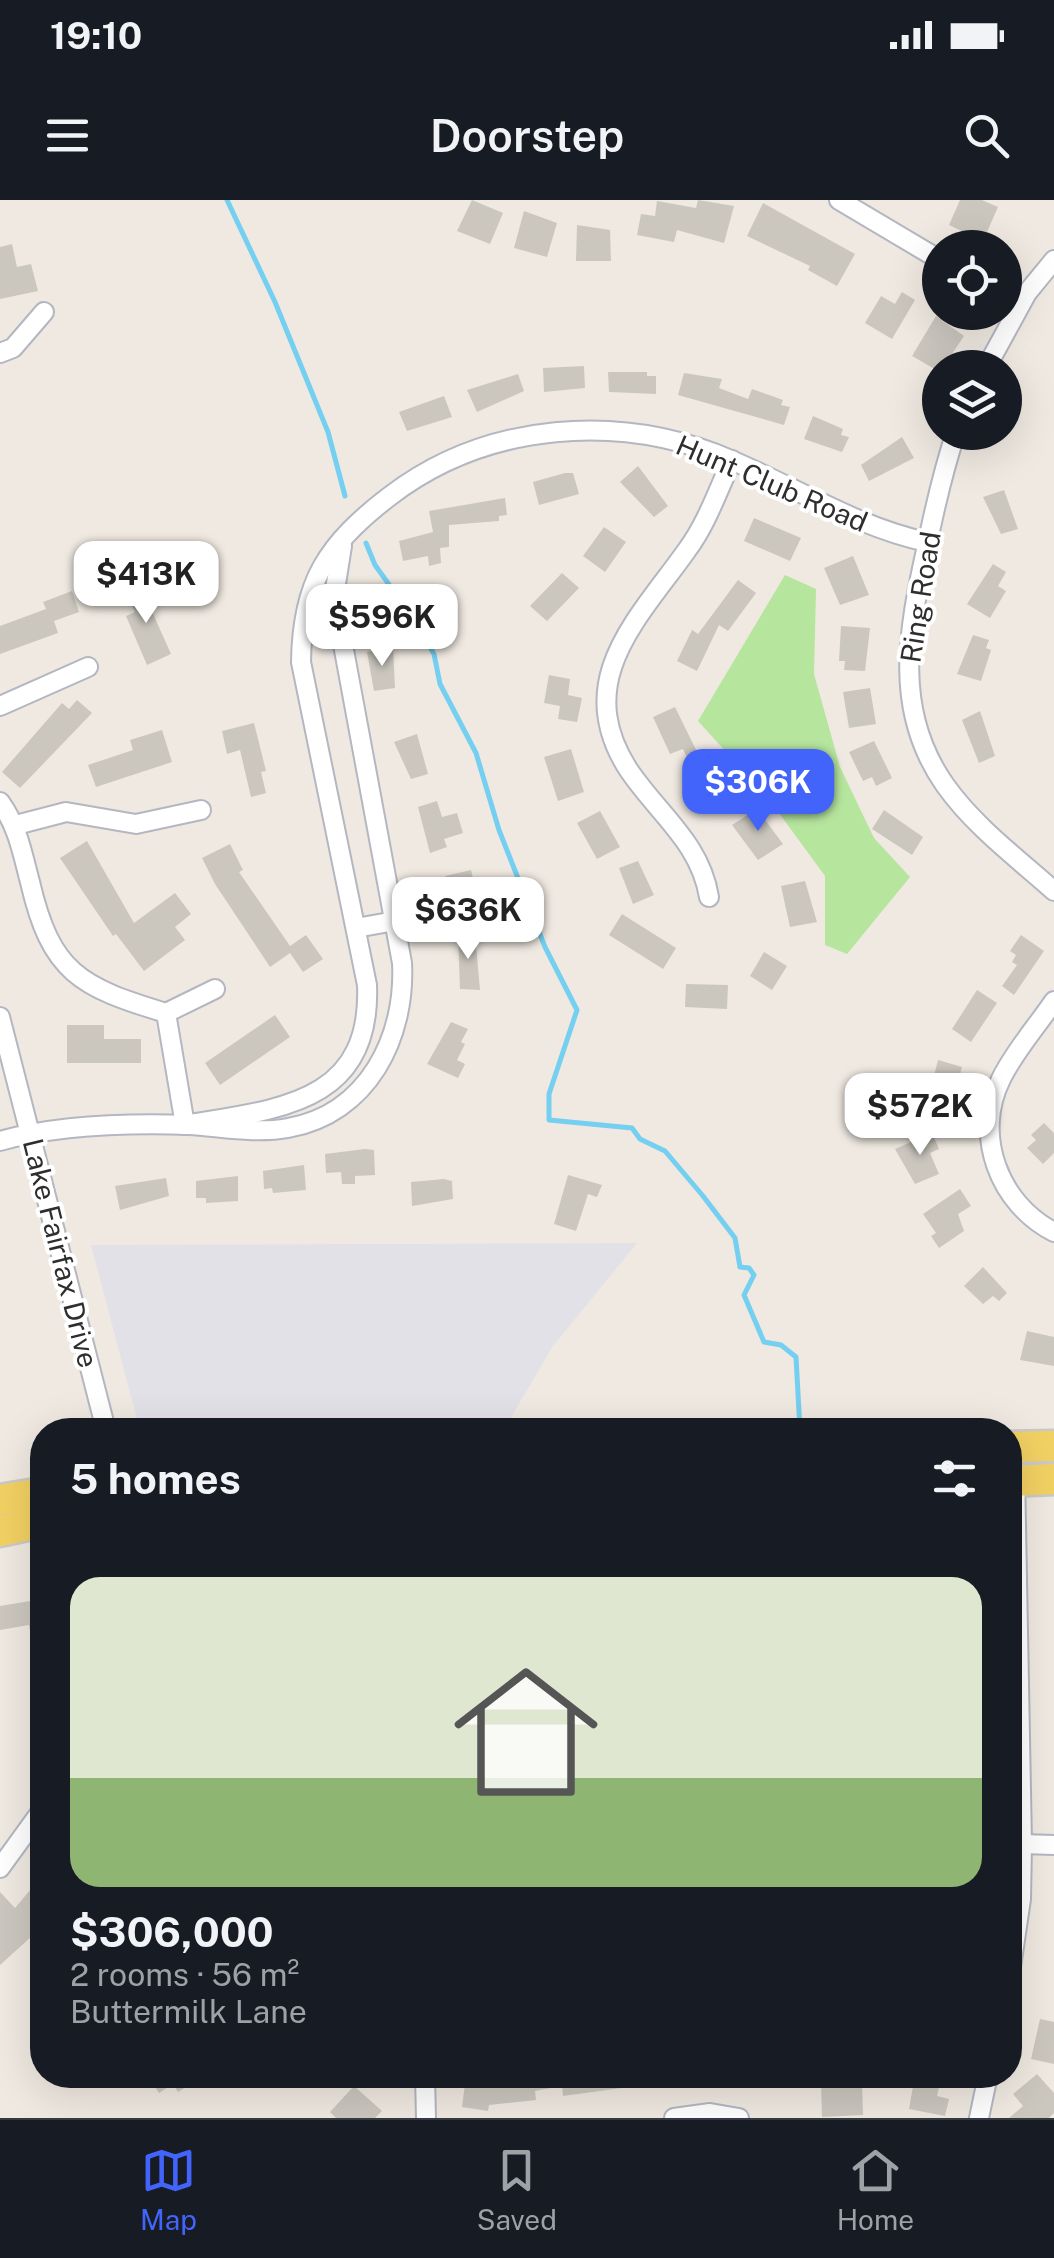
<!DOCTYPE html>
<meta charset="utf-8">
<style>
body{margin:0;font-family:"Public Sans",sans-serif;background:#242831;color:#f1f3f6;height:100vh;display:flex;flex-direction:column;font-size:38px;white-space:nowrap}
*{box-sizing:border-box;margin:0}
p{font-size:32px;color:#9ea1a6}
.icon{flex:none;width:55px;height:55px;fill:none;stroke:currentColor;stroke-width:2;stroke-linecap:round;stroke-linejoin:round}
.map{position:relative;flex:1;overflow:hidden}
.details{position:absolute;left:30px;top:1218px;width:992px;height:670px;display:flex;flex-direction:column;background:#171b24;border-radius:40px;box-shadow:0 10px 40px #0002}
.details>*{flex:none}
.controls{position:absolute;left:922px;top:30px;display:grid;gap:20px}
.controls a{display:grid;place-items:center;width:100px;height:100px;border-radius:50%;background:#171b24;box-shadow:0 10px 40px #0002;font-size:50px}
.price{position:absolute;translate:-50% -85px;padding:0 22px;border-radius:20px;background:#fff;color:#222;font-size:32px;line-height:65px;filter:drop-shadow(0 2px 5px #0008)}
.price::after{content:'';position:absolute;left:50%;top:60px;width:30px;height:22px;margin-left:-15px;background:inherit;clip-path:polygon(0 0,100% 0,50% 100%)}
.price.current{background:#4264fb;color:#fff}
ul{padding:0;list-style:none}
li{display:grid;align-content:center;gap:20px;height:530px;padding:0 40px}
li span{display:grid;place-items:center;height:310px;border-radius:30px;color:#555}
li>.icon{margin-inline-start:auto}
span .icon{width:180px;height:180px;fill:#fffc;stroke-width:1}
li b{font-size:42px}
h2{display:flex;justify-content:space-between;align-items:center;height:120px;padding:0 40px;font-size:42px}
.status{display:flex;justify-content:space-between;align-items:center;height:70px;padding:0 50px;background:#171b24;direction:ltr}
.status svg{height:28px;fill:currentColor}
header{display:flex;justify-content:space-between;align-items:center;height:130px;padding:0 40px;background:#171b24;font-size:45px;font-weight:600}
.menu{display:flex;justify-content:space-around;align-items:center;height:140px;border-top:2px solid #363941;background:#171b24;font-size:28px;color:#9ea1a6}
.menu a{display:grid;justify-items:center;gap:5px}
.menu .current{color:#4264fb}
.map>svg:first-child{display:block}
</style>
<div class="status"><b>19:10</b><svg viewBox="0 0 49 12"><path d="M0 12V9h3v3zM5 12V6h3v6zM10 12V3h3v9zM15 12V0h3v12zM26 1h20v11H26zM47 4h2v5h-2z"/></svg></div>
<header><svg class="icon" aria-label="menu" viewBox="0 0 24 24"><path d="M4 6h16M4 12h16M4 18h16"/></svg>Doorstep<svg class="icon" aria-label="search" viewBox="0 0 24 24"><circle cx="10" cy="10" r="6"/><path d="M15 15l6 6"/></svg></header>
<div class="map">
<svg width="1054" height="1918" viewBox="0 0 1054 1918">
<rect width="100%" height="100%" fill="#efe9e1"/>
<!-- industrial -->
<path fill="#e3e1e8" d="M637,1043L553,1146L510,1219L138,1223L91,1045Z"/>
<!-- green -->
<path fill="#b6e59e" d="M785,375L816,389L814,474L840,567L874,638L910,677L847,754L825,745V676L768,598L698,521Z"/>
<g fill="none" stroke-linecap="round" stroke-linejoin="round">
<!-- stream -->
<g stroke="#75cff0" stroke-width="5">
<path d="M227,0L275,102L328,232L345,296"/>
<path d="M366,343L375,365L400,400L397,413L421,432L434,454L440,484L476,553L499,630L545,747L577,810L549,894V920L632,928L640,939L665,951L703,996L735,1038L740,1067L749,1068L754,1075L744,1095L764,1142L781,1145L796,1157L800,1230"/>
</g>
</g>
<!-- building -->
<g fill="#cbc7bf">
<path d="M472,0L503,13L490,44L457,31Z"/>
<path d="M698,0L734,6L724,43L677,30L674,42L637,35L641,14L655,16L657,1L696,8Z"/>
<path d="M960,0H982L998,7L983,41L949,25Z"/>
<path d="M763,3L855,54L837,86L808,70L810,66L747,36Z"/>
<path d="M524,11L557,23L547,57L514,48Z"/>
<path d="M577,25L610,30L611,61H576Z"/>
<path d="M12,44L17,67L31,64L38,91L0,99V47Z"/>
<path d="M902,92L915,100L892,139L865,123L881,96L895,104Z"/>
<path d="M936,116L964,136L940,172L912,156Z"/>
<path d="M584,166L585,188L544,192L543,168Z"/>
<path d="M608,172H647V176H656V194L609,192Z"/>
<path d="M684,173L722,179L719,188L748,199L752,189L783,200L781,205L790,207L784,225L678,195Z"/>
<path d="M518,174L524,191L477,212L467,190Z"/>
<path d="M444,196L452,217L407,231L399,212Z"/>
<path d="M813,216L843,229L841,235L849,237L842,252L804,239Z"/>
<path d="M902,237L914,258L869,281L861,265Z"/>
<path d="M638,266L668,306L654,317L620,282Z"/>
<path d="M565,273H573L579,294L539,305L533,282Z"/>
<path d="M1004,290L1018,329L1001,334L983,297Z"/>
<path d="M505,298L507,315L499,316V321L449,325V347L440,348L441,363L429,366L428,356L403,361L399,341L433,332L429,311Z"/>
<path d="M754,318L801,338L790,361L744,341Z"/>
<path d="M604,327L626,342L605,372L583,356Z"/>
<path d="M853,356L869,395L840,405L824,368Z"/>
<path d="M993,364L1006,372L998,386L1006,391L990,418L967,404Z"/>
<path d="M562,373L579,388L547,421L530,406Z"/>
<path d="M138,380L171,454L147,465L126,416L135,412L124,386Z"/>
<path d="M738,380L756,393L728,431L719,425L697,471L677,461L692,430L698,434Z"/>
<path d="M72,391L79,412L54,421L58,433L0,454V426L46,409L43,402Z"/>
<path d="M841,426L870,428L865,471L844,470L845,461H839Z"/>
<path d="M973,435L989,440L986,448L991,450L981,481L957,474Z"/>
<path d="M393,448L395,488L374,491L367,452Z"/>
<path d="M549,475L570,479L568,495L582,498L577,522L558,519L560,506L544,503Z"/>
<path d="M870,488L876,524L849,528L843,492Z"/>
<path d="M77,500L92,513L20,588L2,572L62,503L69,509Z"/>
<path d="M675,507L702,562L710,558L729,595L709,606L683,549L670,554L653,517Z"/>
<path d="M980,511L995,556L979,563L962,520Z"/>
<path d="M254,523L266,571L261,572L266,593L251,597L240,550L227,554L222,531Z"/>
<path d="M162,530L172,562L96,587L88,565L133,550L130,540Z"/>
<path d="M417,534L428,574L411,579L394,542Z"/>
<path d="M874,541L892,578L876,586L872,577L863,581L849,552Z"/>
<path d="M571,549L584,592L558,601L544,557Z"/>
<path d="M437,601L442,617L457,613L463,633L444,639L447,647L430,653L418,607Z"/>
<path d="M757,609L783,644L758,660L732,625Z"/>
<path d="M884,610L923,637L912,655L872,629Z"/>
<path d="M600,611L620,647L597,659L577,623Z"/>
<path d="M87,641L134,723L175,693L191,714L175,727L185,740L144,771L116,734L113,736L60,658Z"/>
<path d="M230,644L243,670L239,672L290,746L306,735L323,759L303,772L290,753L270,767L215,684L202,658Z"/>
<path d="M638,661L654,695L633,704L619,668Z"/>
<path d="M471,670L479,703L453,709L445,676Z"/>
<path d="M805,681L817,722L790,727L781,686Z"/>
<path d="M622,714L676,748L663,769L609,735Z"/>
<path d="M458,734H475L480,790L460,789Z"/>
<path d="M1021,735L1044,751L1014,795L1002,786L1017,765L1012,762L1016,755L1010,751Z"/>
<path d="M764,752L787,766L772,790L750,776Z"/>
<path d="M686,784L728,785L727,809L685,807Z"/>
<path d="M977,790L997,803L971,842L952,829Z"/>
<path d="M275,815L290,837L220,885L205,863Z"/>
<path d="M451,822L468,829L461,842L465,844L457,860L465,864L458,878L427,864Z"/>
<path d="M67,825H104V839H141V863H67Z"/>
<path d="M938,860L962,867L950,911L927,904Z"/>
<path d="M1044,923L1054,933V953L1043,964L1027,948L1036,940L1031,935Z"/>
<path d="M932,933L939,949L930,953L939,974L915,984L895,949Z"/>
<path d="M365,949L374,950L375,975L355,976V984H342L341,972L326,973L325,954Z"/>
<path d="M304,965L306,990L273,993L272,988L264,989L263,971Z"/>
<path d="M568,975L602,985L597,997L588,994L576,1031L554,1024Z"/>
<path d="M238,976V1001L206,1003V998H196V981Z"/>
<path d="M166,978L169,996L120,1010L115,986Z"/>
<path d="M444,979L452,981L453,999L412,1006L411,982Z"/>
<path d="M960,989L971,1006L958,1014L964,1031L939,1048L931,1036L936,1033L923,1014Z"/>
<path d="M983,1067L1007,1093L999,1101L993,1096L983,1104L964,1086Z"/>
<path d="M1027,1131L1054,1137V1166L1020,1160Z"/>
<path d="M42,1399V1440L32,1442L29,1425L0,1430V1406Z"/>
<path d="M42,1676V1727L0,1765V1692L15,1708Z"/>
<path d="M1040,1819L1054,1822V1864L1031,1859Z"/>
<path d="M1037,1874L1054,1893V1913L1049,1918H1009L1023,1906L1013,1894Z"/>
<path d="M147,1875H205L178,1892L173,1884L159,1893Z"/>
<path d="M502,1875H620L622,1888L563,1896L562,1886L535,1891L536,1900L489,1905L488,1911L462,1907L466,1876L502,1881Z"/>
<path d="M915,1875H942L937,1896L949,1899L945,1916L909,1909Z"/>
<path d="M862,1882L863,1915L822,1917L821,1883Z"/>
<path d="M354,1886L382,1911L375,1918H336L330,1912Z"/>
</g>
<g fill="none" stroke-linecap="round" stroke-linejoin="round">
<!-- street casing -->
<g stroke="#b4b7c1" stroke-width="22">
<g id="street">
<path d="M839,0L940,60"/>
<path d="M0,153L13,148L44,112"/>
<path d="M986,168L1027,93L1054,60"/>
<path d="M956,232C943,271 934,311 926,350C908,432 893,511 945,585C974,626 1017,658 1054,691"/>
<path d="M0,506L88,467"/>
<path d="M0,602C18,627 22,652 30,682C51,773 80,787 166,813L185,925"/>
<path d="M16,625L66,612L136,624L201,610"/>
<path d="M709,697C700,642 658,614 628,569C571,480 639,418 687,350C707,323 718,290 732,260"/>
<path d="M356,728L395,721"/>
<path d="M1054,801C1037,826 1014,852 1001,879C973,935 999,1004 1054,1032"/>
<path d="M166,813L215,789"/>
<path d="M0,817L106,1230"/>
<path d="M185,925C276,909 372,905 367,785L301,462C302,382 327,344 390,296C487,222 620,212 731,260C795,287 859,328 927,342"/>
<path d="M0,941C58,925 129,923 189,925C221,927 256,934 288,928C368,914 406,837 402,763L334,396L342,346"/>
<path d="M41,1513L42,1514"/>
<path d="M1022,1644L1054,1645"/>
<path d="M0,1668L42,1610"/>
<path d="M1010,1774L1021,1699L1022,1644L1015,1272"/>
<path d="M425,1875L426,1918"/>
<path d="M674,1918L710,1913L739,1918"/>
<path d="M979,1918L988,1875"/>
</g>
</g>
<!-- primary casing -->
<g stroke="#c9c9c9" stroke-width="35">
<g id="primary">
<path d="M1010,1247L1054,1246"/>
<path d="M1010,1281L1054,1279"/>
<path d="M0,1300L42,1293"/>
<path d="M0,1331L42,1322"/>
</g>
</g>
<!-- street -->
<use href="#street" stroke="#fff" stroke-width="18"/>
<!-- primary -->
<use href="#primary" stroke="#f2d163" stroke-width="30"/>
</g>
<g text-anchor="middle" dominant-baseline="central" stroke-width="8" stroke-linejoin="round" paint-order="stroke">
<!-- street labels -->
<g font-size="28" fill="#2e2e2e" stroke="#fff">
<text transform="translate(772 283) rotate(23)">Hunt Club Road</text>
<text transform="translate(920 397) rotate(-81)">Ring Road</text>
<text transform="translate(61 1053) rotate(76)">Lake Fairfax Drive</text>
</g>
</g>
</svg>
<div class="controls">
<a><svg class="icon" aria-label="locate" viewBox="0 0 24 24"><circle cx="12" cy="12" r="6"/><path d="M12 2v4M12 18v4M2 12h4M18 12h4"/></svg></a>
<a><svg class="icon" aria-label="layers" viewBox="0 0 24 24"><path d="M12 4l9 5-9 5-9-5zM3 14l9 5 9-5"/></svg></a>
</div>
<b class="price" style="left:146px;top:426px">$413K</b>
<b class="price" style="left:382px;top:469px">$596K</b>
<b class="price current" style="left:758px;top:634px">$306K</b>
<b class="price" style="left:468px;top:762px">$636K</b>
<b class="price" style="left:920px;top:958px">$572K</b>
<section class="details">
<h2>5 homes<svg class="icon" aria-label="filters" viewBox="0 0 24 24"><path d="M4 7h16M4 17h16"/><circle cx="9" cy="7" r="2"/><circle cx="15" cy="17" r="2"/></svg></h2>
<ul>
<li><span style="background:linear-gradient(#dfe7d0 65%,#8fb573 0)"><svg class="icon" aria-label="home" viewBox="0 0 24 24"><path d="M3 11l9-7 9 7M6 9v11h12V9"/></svg></span><div><b>$306,000</b><p>2 rooms · 56 m²</p><p>Buttermilk Lane</p></div></li>
</ul>
</section>
</div>
<nav class="menu">
<a class="current"><svg class="icon" aria-label="map" viewBox="0 0 24 24"><path d="M3 6l6-2 6 2 6-2v14l-6 2-6-2-6 2zM9 4v14M15 6v14"/></svg>Map</a>
<a><svg class="icon" aria-label="saved" viewBox="0 0 24 24"><path d="M7 4h10v16l-5-4-5 4z"/></svg>Saved</a>
<a><svg class="icon" aria-label="home" viewBox="0 0 24 24"><path d="M3 11l9-7 9 7M6 9v11h12V9"/></svg>Home</a>
</nav>
